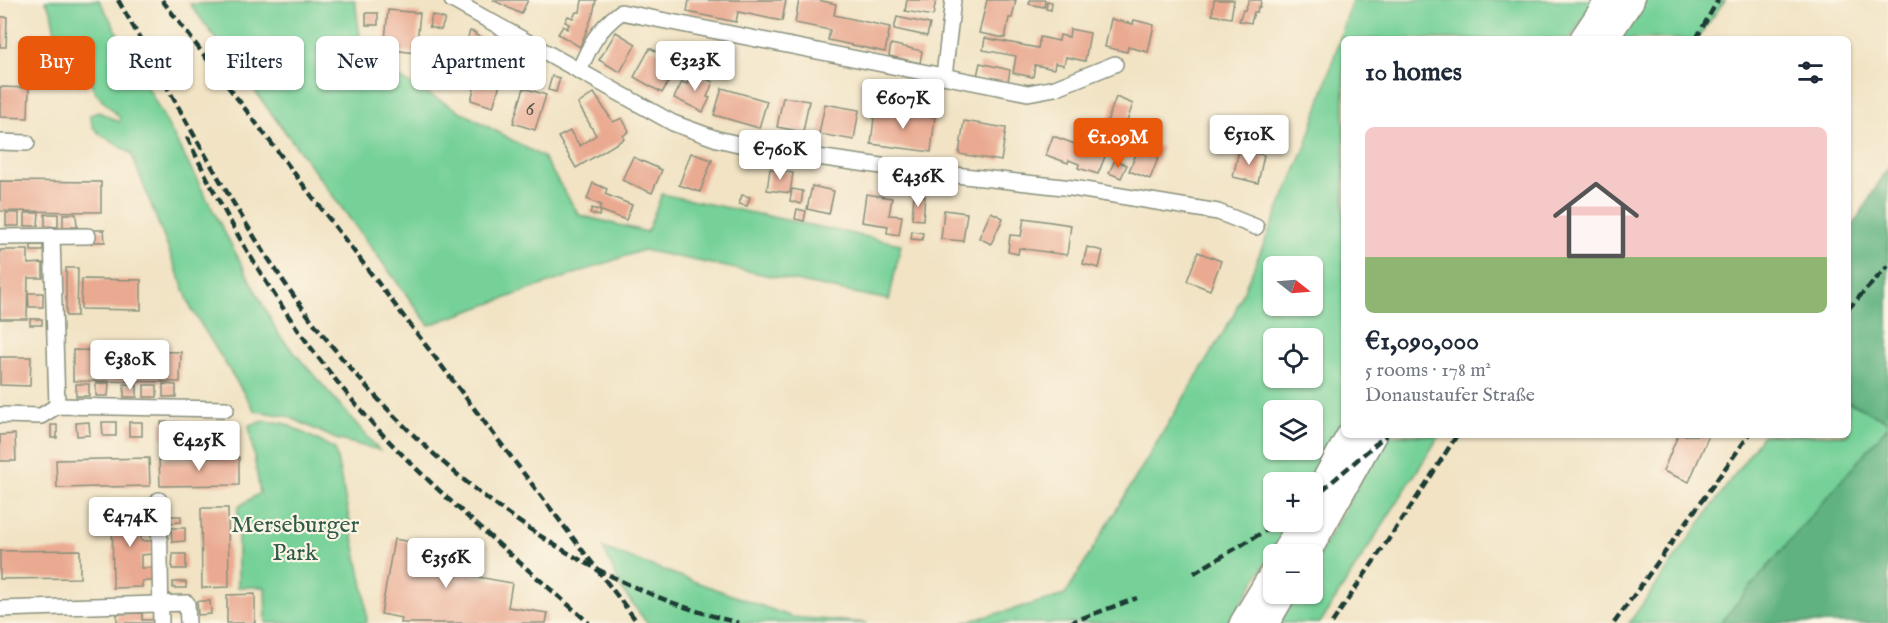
<!DOCTYPE html>
<meta charset="utf-8">
<style>
body{margin:0;font-family:"IM FELL English",serif;background:#f6f6f7;color:#1f2937;height:100vh;display:flex;flex-direction:column;font-size:22px;white-space:nowrap}
*{box-sizing:border-box;margin:0}
p{font-size:20px;color:#747a83}
.icon{flex:none;width:33px;height:33px;fill:none;stroke:currentColor;stroke-width:2;stroke-linecap:round;stroke-linejoin:round}
.map{position:relative;flex:1;overflow:hidden}
.side{position:absolute;left:1341px;top:36px;width:510px;height:402px;display:flex;flex-direction:column;background:#fff;border-radius:9px;box-shadow:0 2px 4px #0004}
.side>*{flex:none}
.hud{position:absolute;left:18px;top:36px;width:570px;height:54px;display:flex;gap:12px}
.needle{width:39px;rotate:107deg}
.buttons{position:absolute;left:1263px;top:256px;display:grid;gap:12px}
.buttons a{display:grid;place-items:center;width:60px;height:60px;border-radius:9px;background:#fff;box-shadow:0 2px 4px #0004;font-size:30px}
.price{position:absolute;translate:-50% -51px;padding:0 14px;border-radius:6px;background:#fff;color:#222;font-size:20px;line-height:39px;filter:drop-shadow(0 2px 3px #0008)}
.price::after{content:'';position:absolute;left:50%;top:36px;width:18px;height:14px;margin-left:-9px;background:inherit;clip-path:polygon(0 0,100% 0,50% 100%)}
.price.selected{background:#ea580c;color:#fff}
ul{padding:0;list-style:none}
li{display:grid;align-content:center;gap:12px;height:318px;padding:0 24px}
li+li{border-top:2px solid #e0e1e3}
li span{display:grid;place-items:center;height:186px;border-radius:9px;color:#555}
li>.icon{margin-inline-start:auto}
span .icon{width:108px;height:108px;fill:#fffc;stroke-width:1}
li b{font-size:26px}
h2{display:flex;justify-content:space-between;align-items:center;height:72px;padding:0 24px;font-size:26px}
.pill{padding:0 21px;border-radius:9px;background:#fff;box-shadow:0 2px 4px #0004;font-size:21px;line-height:54px}
.pill.selected{background:#ea580c;color:#fff}
.map>svg:first-child{display:block}
</style>
<div class="map">
<svg width="1888" height="623" viewBox="0 0 1888 623">
<rect width="100%" height="100%" fill="#fcf5e5"/>
<filter id="ink" filterUnits="userSpaceOnUse"><feTurbulence type="fractalNoise" baseFrequency=".0167" numOctaves="2"/><feDisplacementMap in="SourceGraphic" scale="12" xChannelSelector="R" yChannelSelector="G"/><feConvolveMatrix kernelMatrix="1 2 1 2 8 2 1 2 1" color-interpolation-filters="sRGB"/></filter>
<filter id="wash" filterUnits="userSpaceOnUse"><feTurbulence type="fractalNoise" baseFrequency=".008" numOctaves="4" result="noise"/><feDisplacementMap in="SourceGraphic" scale="24" xChannelSelector="R" yChannelSelector="G"/><feGaussianBlur stdDeviation="1.35" result="paint"/><feColorMatrix in="noise" values="0 0 0 0 0 0 0 0 0 0 0 0 0 0 0 0 0 1.4 0 .05"/><feComposite in="paint" operator="in"/></filter>
<g filter="url(#wash)">
<rect width="100%" height="100%" fill="#f1e3c4"/>
<!-- green -->
<g fill="#76d198" stroke="#4a8766" stroke-width="1.5" fill-rule="evenodd">
<path d="M45,0H99L135,63L279,335L379,450L336,439L287,416L255,411L192,310L131,153L101,135L93,127L90,115L99,112L119,122L120,118L95,92L87,74L61,67L51,10Z"/>
<path d="M355,0L363,58L543,157L579,215L647,232L662,194L901,244L889,300L643,250L429,325L190,4Z"/>
<path d="M1352,0H1596L1570,39H1344V419L1311,483H1274V522H1291L1229,623H962L1065,595L1232,318L1306,146ZM1274,267H1312V306H1274ZM1274,339H1312V378H1274ZM1274,411H1312V450H1274Z"/>
<path d="M1643,0H1725L1697,39H1618Z"/>
<path d="M1848,402L1888,421V426L1720,623H1629L1763,435H1848Z"/>
<path d="M265,421L284,423L335,449L365,596L367,623H266L265,587H238V507L260,493L249,425Z"/>
<path d="M1386,435H1440L1320,623H1278L1296,594H1312L1313,566Z"/>
<path d="M603,548L792,617L867,623H647L623,591Z"/>
</g>
<!-- forest -->
<g fill="#60b380" stroke="#40785a" stroke-width="1.5">
<path d="M1888,168V421L1848,402V233Z"/>
<path d="M1888,426V623H1720Z"/>
</g>
<g id="blocks">
<!-- building -->
<g fill="#eaaa92">
<path d="M493,0H528L521,14Z"/>
<path d="M582,0H596L593,14L580,47L558,34L563,26L567,29L569,24L565,22L568,16L573,18L576,12H580Z"/>
<path d="M689,0H786L782,21L738,12L736,22L687,12Z"/>
<path d="M799,0H818L836,4L834,15L890,27L885,52L828,40L830,30L795,23Z"/>
<path d="M907,0H936L933,16L905,11Z"/>
<path d="M987,0H1016L1012,18H1009L1005,38L979,33Z"/>
<path d="M1030,0H1045L1044,7L1029,4Z"/>
<path d="M1214,0H1234L1231,18L1212,15Z"/>
<path d="M1249,0H1261L1260,7H1258L1257,12H1254L1251,23L1239,21L1243,10H1245Z"/>
<path d="M1047,1L1052,2L1051,10L1046,9Z"/>
<path d="M388,10L420,13L416,53L384,49Z"/>
<rect x="366" y="13" width="12" height="12"/>
<path d="M432,15L445,19L441,30L429,27Z"/>
<path d="M0,17H7L6,47H0Z"/>
<path d="M897,17L930,24L927,36L894,29Z"/>
<path d="M1111,19L1133,24L1134,20L1154,25L1148,52L1128,47L1127,52L1105,47Z"/>
<path d="M1070,29L1090,33L1085,61L1066,57L1064,65L1055,63L1054,69L1035,65L1033,77L1013,73L1016,56L983,50L985,38L1038,48L1040,37L1059,41L1060,35L1069,37Z"/>
<path d="M470,31L476,33L475,35L488,39L485,51L472,47L473,45L466,43Z"/>
<path d="M616,32L636,44L620,72L599,60Z"/>
<path d="M443,40L466,46L456,81L433,75Z"/>
<path d="M891,44L922,51L920,63L889,56Z"/>
<path d="M650,48L679,64L662,93L634,77Z"/>
<path d="M511,56L528,62L525,74L507,67Z"/>
<path d="M980,63L1010,70L1008,82L977,76Z"/>
<path d="M481,64L504,71L493,107L471,100Z"/>
<path d="M692,73L713,82L707,97L710,98L703,112L674,98L682,82L687,84Z"/>
<path d="M552,76L560,78L556,92L548,90Z"/>
<path d="M0,87L29,88L28,118L0,117Z"/>
<path d="M524,88L546,95L535,130L513,123Z"/>
<path d="M722,88L767,101L759,128L714,115Z"/>
<path d="M594,93L613,122L622,118L629,131L623,136L624,139L576,168L558,137L570,131L580,146L596,135L578,104Z"/>
<path d="M783,97L809,101L803,132L777,127Z"/>
<path d="M1116,97L1133,104L1124,129L1107,122Z"/>
<path d="M825,104L859,110L854,140L819,134Z"/>
<path d="M875,109L935,117L931,152L871,144Z"/>
<path d="M964,121L1006,128L1001,161L959,154Z"/>
<path d="M1053,136L1075,144L1076,141L1086,145L1085,148L1106,154L1098,174L1078,168L1079,164L1069,160L1068,163L1046,155Z"/>
<path d="M1142,140L1162,148L1150,179L1129,171Z"/>
<path d="M1239,150L1264,155L1258,183L1233,177Z"/>
<path d="M691,153L712,160L700,192L679,185Z"/>
<path d="M633,157L662,170L652,193L622,180Z"/>
<path d="M1115,160L1127,165L1121,178L1109,173Z"/>
<path d="M770,169L793,173L790,193L767,190Z"/>
<path d="M0,181L101,182V212L0,211Z"/>
<path d="M593,183L607,189L605,194L632,205L626,220L599,210L601,205L587,199Z"/>
<path d="M812,186L834,191L829,214L807,209Z"/>
<path d="M792,189L803,191L801,204L790,201Z"/>
<path d="M866,194L892,198L889,215L902,216L899,235L887,233L888,226L862,222Z"/>
<path d="M742,195L750,197L747,206L739,204Z"/>
<path d="M914,195L925,196L923,220L912,219Z"/>
<path d="M592,208L601,211L599,216L590,213Z"/>
<path d="M797,209L806,211L804,221L795,219Z"/>
<path d="M944,210L967,213L963,241L941,239Z"/>
<path d="M991,212L1003,218L991,244L979,238Z"/>
<rect x="6" y="213" width="13" height="13"/>
<path d="M25,213H39L38,226H25Z"/>
<path d="M45,214H58V227L45,226Z"/>
<path d="M63,214H76L77,227H63Z"/>
<path d="M1024,218L1071,225L1067,255L1019,248L1018,254L1008,252L1010,235L1021,236Z"/>
<path d="M93,230H104L105,242H93Z"/>
<path d="M912,231L923,233L922,240L911,239Z"/>
<rect x="31" y="245" width="12" height="6"/>
<path d="M1087,247L1103,251L1099,268L1083,264Z"/>
<path d="M0,250H28V264L43,263V278H28L27,319H0Z"/>
<path d="M1198,252L1221,261L1210,290L1187,281Z"/>
<path d="M66,268H78L77,316H66Z"/>
<path d="M82,279L141,280V310L81,309Z"/>
<path d="M28,293H43V307H29Z"/>
<rect x="30" y="319" width="12" height="6"/>
<path d="M73,350L181,352L180,382L73,381Z"/>
<path d="M0,357H31L30,386L0,385Z"/>
<path d="M96,383H109L108,396H96Z"/>
<rect x="76" y="384" width="13" height="12"/>
<path d="M124,384L137,385V397H124Z"/>
<path d="M163,384L176,385V397H163Z"/>
<rect x="144" y="385" width="13" height="12"/>
<path d="M89,422L90,435L77,436L76,423Z"/>
<path d="M102,422H116V436H103Z"/>
<rect x="129" y="422" width="13" height="14"/>
<path d="M161,422H177V437L161,438Z"/>
<path d="M192,423H206V436L192,437Z"/>
<path d="M217,423H231L232,437H218Z"/>
<rect x="51" y="425" width="6" height="13"/>
<path d="M15,434L16,461H0V435Z"/>
<path d="M1678,435H1709L1689,482L1663,471Z"/>
<path d="M239,457V485L160,486L159,459Z"/>
<path d="M149,458L150,486L57,488L56,460Z"/>
<path d="M112,508H140L141,515L151,514L152,528H141V541H152V554L141,555V568H153V581H142V587L113,588Z"/>
<path d="M201,508H228L229,587L202,588Z"/>
<path d="M171,516H181V522L171,523Z"/>
<path d="M171,528H185V541L172,542Z"/>
<path d="M394,539L476,553L472,576L512,583L508,607L548,613L546,623H401L402,618L381,614Z"/>
<path d="M80,550V578L0,579V551Z"/>
<path d="M173,554H186V569H172Z"/>
<rect x="173" y="582" width="13" height="6"/>
<path d="M255,594V623H227V595Z"/>
<path d="M197,601H210L211,614L198,615Z"/>
<path d="M142,613V620H154V623H117V614Z"/>
</g>
</g>
</g>
<g filter="url(#ink)">
<use href="#blocks" fill-opacity="0" stroke="#88907c" stroke-width="1.5"/>
<g fill="none" stroke-linecap="round" stroke-linejoin="round">
<!-- street casing -->
<g stroke="#88907c" stroke-width="18">
<g id="street">
<path d="M452,0L673,123L717,139L760,149L910,170L1072,188L1218,212L1256,227"/>
<path d="M579,71C590,45 597,30 621,12L1028,93L1055,88L1115,64"/>
<path d="M944,76L953,0"/>
<path d="M0,142L27,143"/>
<path d="M52,236L57,406"/>
<path d="M0,237L88,236"/>
<path d="M0,415L41,416L57,406L226,409"/>
<path d="M159,500L161,623"/>
<path d="M0,609L187,603L188,623"/>
</g>
</g>
<!-- primary casing -->
<g stroke="#88907c" stroke-width="27">
<g id="primary">
<path d="M1582,39L1608,0"/>
<path d="M1606,39L1632,0"/>
<path d="M1312,502L1349,435"/>
<path d="M1282,555L1301,522"/>
<path d="M1307,555L1374,435"/>
<path d="M1242,623L1274,570"/>
<path d="M1267,623L1284,594"/>
</g>
</g>
<!-- street -->
<use href="#street" stroke="#fff" stroke-width="15"/>
<!-- primary -->
<use href="#primary" stroke="#fff" stroke-width="24"/>
<!-- rail -->
<g stroke="#1f3d34" stroke-width="4.5" stroke-dasharray="9 4.5" stroke-linecap="butt">
<path d="M118,0C172,93 221,190 282,279C390,437 550,577 739,623"/>
<path d="M162,0L638,623"/>
<path d="M1696,39L1718,0"/>
<path d="M187,137C238,245 302,348 384,436C448,503 520,562 589,623"/>
<path d="M1848,309L1888,266"/>
<path d="M1312,499L1386,435"/>
<path d="M1194,573L1280,522"/>
<path d="M1069,623L1137,598"/>
<path d="M1332,623L1424,487L1457,435"/>
<path d="M1614,623L1749,435"/>
</g>
</g>
</g>
<g text-anchor="middle" dominant-baseline="central" stroke-width="4.5" stroke-linejoin="round" paint-order="stroke">
<!-- number labels -->
<g font-size="21" fill="#52584c">
<text x="530" y="109">6</text>
</g>
<!-- park labels -->
<g font-size="24" fill="#305b48" stroke="#fcf5e5">
<text x="295" y="525">Merseburger<tspan x="295" dy="28">Park</tspan></text>
</g>
</g>
</svg>
<div class="buttons">
<a><svg class="needle" viewBox="-14 -14 28 28"><path d="M0-13l5 13h-10z" fill="#e53935"/><path d="M0 13l5-13h-10z" fill="#747a83"/></svg></a>
<a><svg class="icon" aria-label="locate" viewBox="0 0 24 24"><circle cx="12" cy="12" r="6"/><path d="M12 2v4M12 18v4M2 12h4M18 12h4"/></svg></a>
<a><svg class="icon" aria-label="layers" viewBox="0 0 24 24"><path d="M12 4l9 5-9 5-9-5zM3 14l9 5 9-5"/></svg></a>
<a>+</a>
<a>−</a>
</div>
<b class="price" style="left:695px;top:92px">€323K</b>
<b class="price" style="left:903px;top:130px">€607K</b>
<b class="price" style="left:1249px;top:166px">€510K</b>
<b class="price selected" style="left:1118px;top:169px">€1.09M</b>
<b class="price" style="left:780px;top:181px">€760K</b>
<b class="price" style="left:918px;top:208px">€436K</b>
<b class="price" style="left:130px;top:391px">€380K</b>
<b class="price" style="left:199px;top:472px">€425K</b>
<b class="price" style="left:130px;top:548px">€474K</b>
<b class="price" style="left:446px;top:589px">€356K</b>
<div class="hud">
<a class="pill selected">Buy</a>
<a class="pill">Rent</a>
<a class="pill">Filters</a>
<a class="pill">New</a>
<a class="pill">Apartment</a>
</div>
<section class="side">
<h2>10 homes<svg class="icon" aria-label="filters" viewBox="0 0 24 24"><path d="M4 7h16M4 17h16"/><circle cx="9" cy="7" r="2"/><circle cx="15" cy="17" r="2"/></svg></h2>
<ul>
<li><span style="background:linear-gradient(#f6c9c9 70%,#8fb573 0)"><svg class="icon" aria-label="home" viewBox="0 0 24 24"><path d="M3 11l9-7 9 7M6 9v11h12V9"/></svg></span><div><b>€1,090,000</b><p>5 rooms · 178 m²</p><p>Donaustaufer Straße</p></div></li>
</ul>
</section>
</div>
